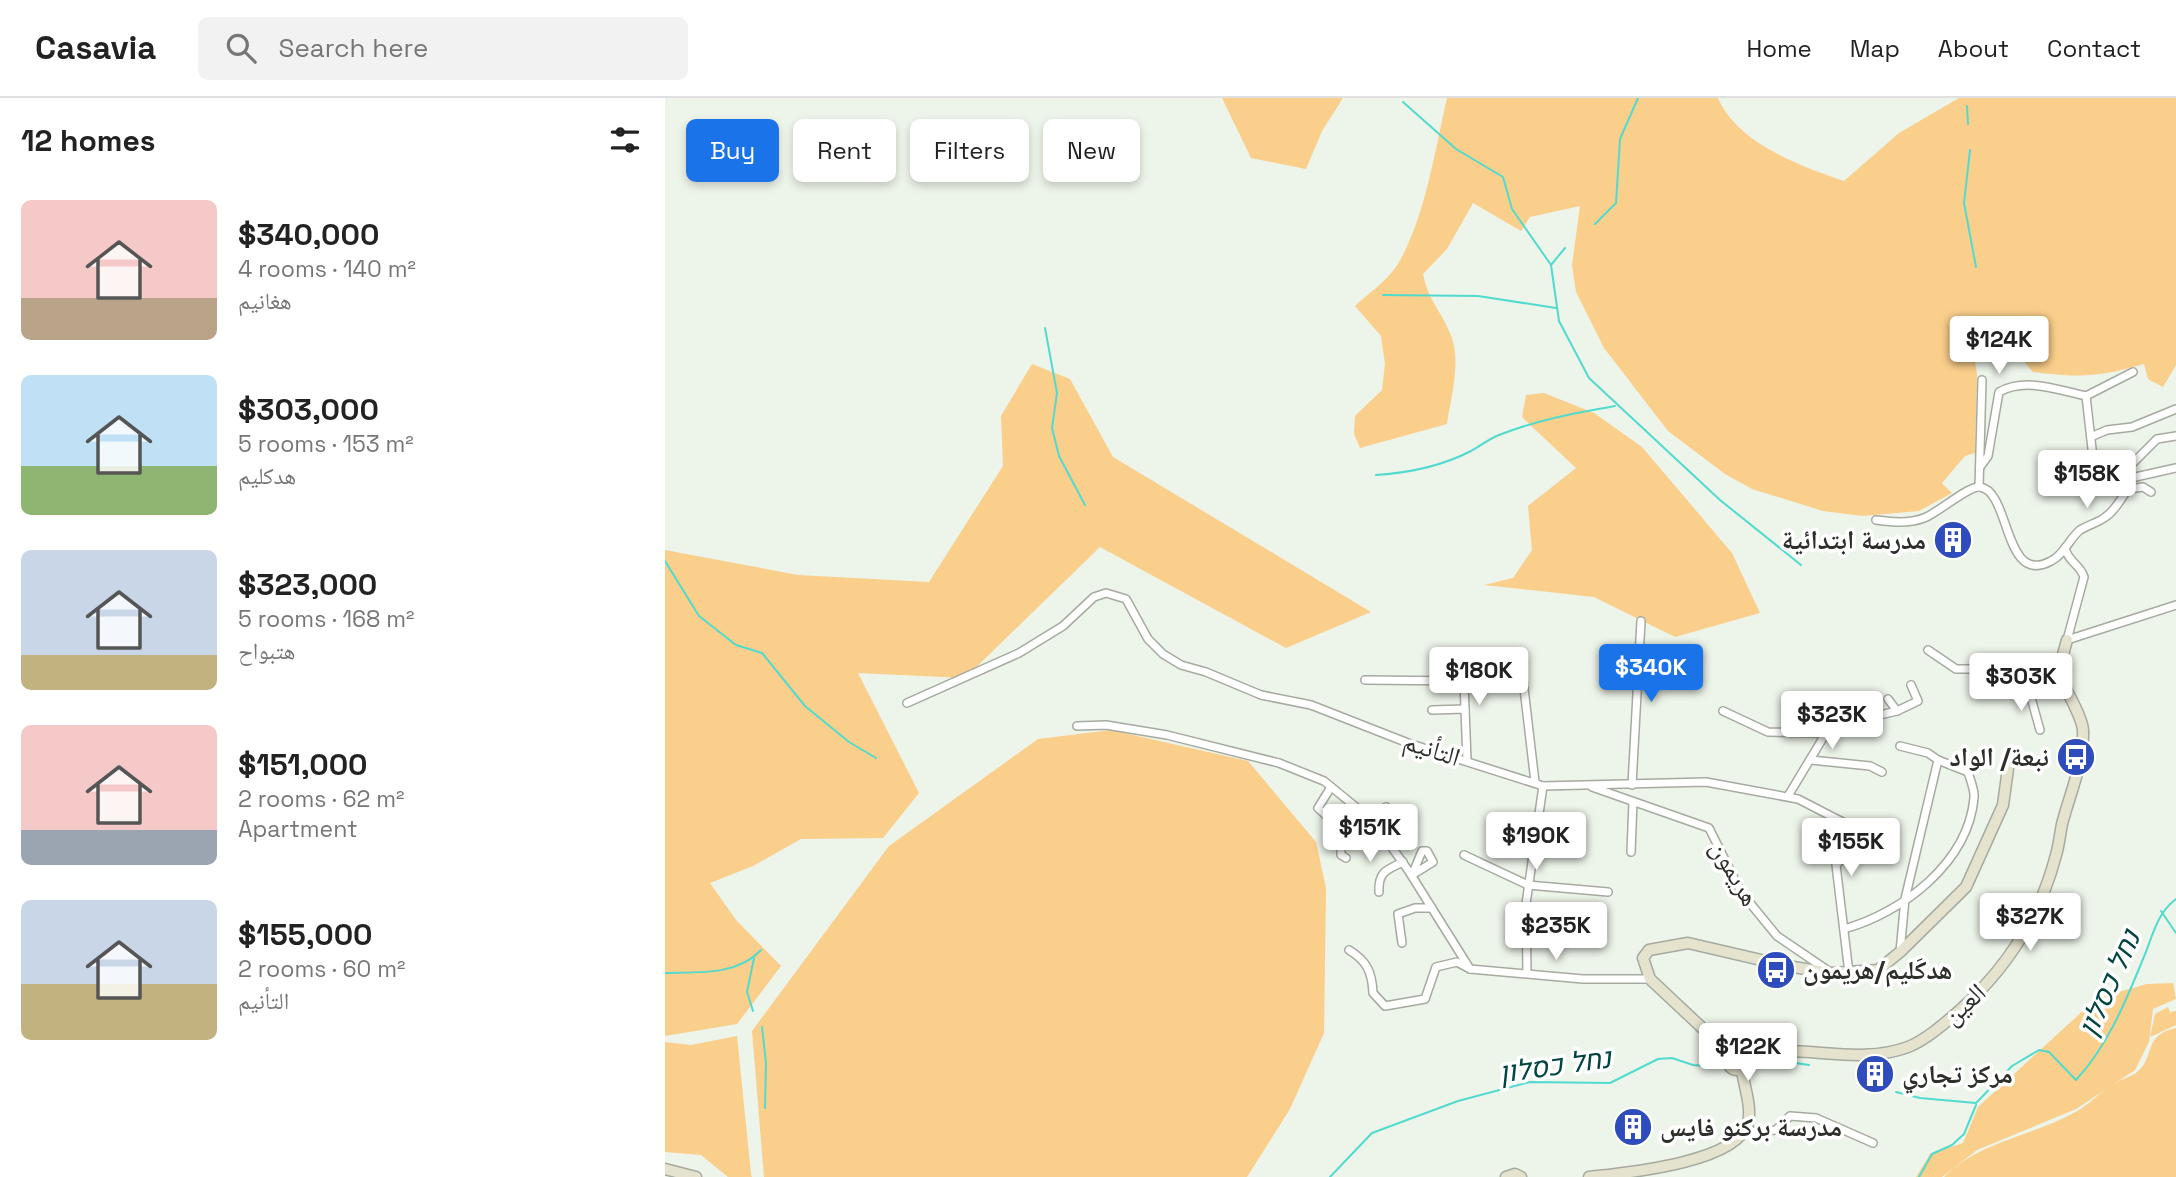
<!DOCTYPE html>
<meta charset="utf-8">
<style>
body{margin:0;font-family:"Space Grotesk","Noto Naskh Arabic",Heebo,sans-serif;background:#f2f2f2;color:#222;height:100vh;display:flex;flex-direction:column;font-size:26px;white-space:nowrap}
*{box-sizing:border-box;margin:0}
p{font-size:23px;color:#767676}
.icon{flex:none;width:38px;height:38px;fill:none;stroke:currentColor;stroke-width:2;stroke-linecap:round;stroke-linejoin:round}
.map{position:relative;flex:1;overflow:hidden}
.side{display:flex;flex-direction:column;background:#fff;width:665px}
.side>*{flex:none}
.banner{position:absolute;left:21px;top:21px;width:665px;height:63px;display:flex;gap:14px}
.price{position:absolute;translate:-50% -60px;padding:0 16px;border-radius:7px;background:#fff;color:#222;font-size:23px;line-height:46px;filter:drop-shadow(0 2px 4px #0008)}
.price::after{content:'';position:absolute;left:50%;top:42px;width:21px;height:16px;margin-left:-10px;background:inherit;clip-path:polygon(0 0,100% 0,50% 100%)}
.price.on{background:#1a73e8;color:#fff}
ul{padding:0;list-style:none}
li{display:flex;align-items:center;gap:21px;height:175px;padding:0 21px}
li span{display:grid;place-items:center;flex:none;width:196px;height:140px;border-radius:10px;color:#555}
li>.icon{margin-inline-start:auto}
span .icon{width:84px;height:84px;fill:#fffc;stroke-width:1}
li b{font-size:30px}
h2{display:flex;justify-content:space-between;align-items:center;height:84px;padding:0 21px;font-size:30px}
.tag{padding:0 24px;border-radius:10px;background:#fff;box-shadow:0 4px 10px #0003;font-size:24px;line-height:63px}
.tag.on{background:#1a73e8;color:#fff}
header{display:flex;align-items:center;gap:42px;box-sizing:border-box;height:98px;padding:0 35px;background:#fff;border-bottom:2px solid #e0e0e0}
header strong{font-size:33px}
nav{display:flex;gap:38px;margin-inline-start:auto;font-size:24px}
.search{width:490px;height:63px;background:#f2f2f2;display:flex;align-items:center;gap:18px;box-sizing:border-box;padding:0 24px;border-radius:10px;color:#767676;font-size:26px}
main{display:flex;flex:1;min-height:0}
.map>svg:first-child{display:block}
</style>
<header>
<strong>Casavia</strong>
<div class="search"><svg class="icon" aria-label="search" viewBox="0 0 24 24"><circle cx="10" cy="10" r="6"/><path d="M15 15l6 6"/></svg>Search here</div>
<nav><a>Home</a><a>Map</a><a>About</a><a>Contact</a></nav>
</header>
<main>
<section class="side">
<h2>12 homes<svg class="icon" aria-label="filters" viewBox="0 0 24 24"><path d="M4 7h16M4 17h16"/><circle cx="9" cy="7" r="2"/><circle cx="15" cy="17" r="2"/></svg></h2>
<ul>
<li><span style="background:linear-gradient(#f6c9c9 70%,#b9a48a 0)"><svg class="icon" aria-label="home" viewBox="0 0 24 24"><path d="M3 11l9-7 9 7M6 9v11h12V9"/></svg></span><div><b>$340,000</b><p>4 rooms · 140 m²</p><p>هغانيم</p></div></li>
<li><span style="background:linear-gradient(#bfe0f5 65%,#8fb573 0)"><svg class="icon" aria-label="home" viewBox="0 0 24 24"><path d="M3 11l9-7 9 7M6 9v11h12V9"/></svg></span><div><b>$303,000</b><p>5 rooms · 153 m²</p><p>هدكليم</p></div></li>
<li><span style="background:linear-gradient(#c9d6e8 75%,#c2b280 0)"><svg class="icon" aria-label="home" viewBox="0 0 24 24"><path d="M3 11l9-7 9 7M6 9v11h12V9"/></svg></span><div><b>$323,000</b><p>5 rooms · 168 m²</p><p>هتبواح</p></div></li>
<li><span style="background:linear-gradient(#f6c9c9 75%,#9aa5b1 0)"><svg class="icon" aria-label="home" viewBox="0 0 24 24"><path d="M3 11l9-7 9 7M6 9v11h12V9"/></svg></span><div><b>$151,000</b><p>2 rooms · 62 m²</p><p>Apartment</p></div></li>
<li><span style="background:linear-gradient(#c9d6e8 60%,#c2b280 0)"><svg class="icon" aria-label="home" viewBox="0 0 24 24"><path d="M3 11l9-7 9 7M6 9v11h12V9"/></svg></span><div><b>$155,000</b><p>2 rooms · 60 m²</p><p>التأنيم</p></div></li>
</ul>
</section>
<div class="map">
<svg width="1511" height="1079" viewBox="0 0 1511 1079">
<rect width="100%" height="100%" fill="#edf4e9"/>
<!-- green -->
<g fill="#face8b">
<path d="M557,0H678L657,33L641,71L586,60Z"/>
<path d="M782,0H1053C1072,45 1135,68 1179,83L1234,35L1294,0H1511V267L1498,289L1483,281L1479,266C1434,279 1415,280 1368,274L1356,260L1357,231H1305L1312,276L1310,355L1300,358L1277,385L1287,395L1254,413L1197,418L1158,413L1087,391L1060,376L1003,333L939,250L911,194L907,167L915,108L865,119L856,133L808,105L782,151L758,176C764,204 775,211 785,235C797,262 786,298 782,326L695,350L689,336L690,318L717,292L720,266L716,238L690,208C704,195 723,182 733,166C760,120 770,52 782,0Z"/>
<path d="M367,266L405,281L448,359L706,514L621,550L435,449L300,580L193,575L254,695L218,740L136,741L88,768L45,785L71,822L116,868L72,926L0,938V452L133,477L264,484L338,368L336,318Z"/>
<path d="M879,295L929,315L977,349L1067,455L1095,515L1010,539L929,499L819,487L848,480L867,452L863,408L911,370L857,319L861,297Z"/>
<path d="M446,632L583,663L651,744L661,790L659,935L625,1011L582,1079H99L87,933L224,748L373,641Z"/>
<path d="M1508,885L1511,901L1488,911L1484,944L1470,972L1411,1011L1312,1052L1277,1079H1251L1265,1056L1298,1045L1313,1009L1432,900L1482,886Z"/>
<path d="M1503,909L1505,914L1511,913V927L1485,939L1490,916Z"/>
<path d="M1511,930V1079H1279C1315,1042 1375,1037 1417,1010C1428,1003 1436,993 1447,987C1454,982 1463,980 1471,975C1491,960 1477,937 1511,930Z"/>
<path d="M72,938L86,1076L87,1079H63L36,1057L0,1054V944L26,947Z"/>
</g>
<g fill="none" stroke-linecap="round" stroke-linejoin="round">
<!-- stream -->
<g stroke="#51dbce" stroke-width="2">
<path d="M738,4L791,51L838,79L847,111L886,167"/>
<path d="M1302,8L1303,26"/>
<path d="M1305,52L1299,105L1311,169"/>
<path d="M930,126L951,105L955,41L973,0"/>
<path d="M900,150L886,167L894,223L924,280L1055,402L1136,467"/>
<path d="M718,197L813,198L891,210"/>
<path d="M380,230L392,295L387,330L394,358L420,407"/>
<path d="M711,377C743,375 777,368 806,353C815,348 824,341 834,337C872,322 910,315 950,308"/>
<path d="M0,463L34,518L71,547L97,555L140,608L184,644L211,660"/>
<path d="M1496,813L1511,835"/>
<path d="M0,875C32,874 72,878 96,852"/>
<path d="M88,913L82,894L89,860"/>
<path d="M97,929L101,965L100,1010"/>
<path d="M1082,968L1097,960L1144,967"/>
<path d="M1231,994L1255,1000L1311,1005L1347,968L1374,952L1384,954L1411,982C1442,949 1461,903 1478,861C1488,838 1491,816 1511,801"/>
<path d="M665,1079L707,1035L793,1003L865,984L945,985L993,961L1007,960L1028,967L1057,969"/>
<path d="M1254,1079L1267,1056L1287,1047L1299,1036L1311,1007"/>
</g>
<!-- street casing -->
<g stroke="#a5aba0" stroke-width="10">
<g id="street">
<path d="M1421,298L1430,377L1438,386L1457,382L1463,391"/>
<path d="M1428,338L1442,332L1467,329L1511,311"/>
<path d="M1315,369L1323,358L1334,294C1361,279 1392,292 1421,298L1468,274"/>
<path d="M1457,382L1511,370"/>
<path d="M1450,383L1492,341L1511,338"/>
<path d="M1314,389L1317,282"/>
<path d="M1211,422C1227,424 1243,426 1259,420C1273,415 1304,387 1315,389C1346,393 1338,489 1386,463C1399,457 1404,441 1415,432C1423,427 1432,425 1439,420C1449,414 1456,401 1463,391L1478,389L1486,394"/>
<path d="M1400,450C1403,464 1415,466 1419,479L1402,542L1511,507"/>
<path d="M1263,552L1291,571H1324L1363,589L1393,575"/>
<path d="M856,565L870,684"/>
<path d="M975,567L1025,574"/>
<path d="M700,582L799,583L800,611"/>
<path d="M1363,589L1375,632"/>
<path d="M242,605L354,555L398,528L429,499L441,495L461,501L483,541L498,556L516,567L541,574L596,597L646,607L743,645L878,688L1041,684L1133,701L1201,736L1171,767L1184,875"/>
<path d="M767,612L800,611L802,662"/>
<path d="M1058,613L1103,634L1161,635"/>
<path d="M1232,613L1253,603L1246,587"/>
<path d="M412,628L441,627L502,637L614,665L659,683L708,723L743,772L805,871"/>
<path d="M1235,648L1263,655L1273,662"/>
<path d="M1146,662L1205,668L1217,674"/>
<path d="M967,687L976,523"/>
<path d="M666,689L653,710C669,724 677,734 676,757L681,760"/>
<path d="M927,689L1044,730L1076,794L1112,838L1165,874"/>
<path d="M1123,698L1161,635L1181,625L1232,613L1223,601"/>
<path d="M708,723L721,709"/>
<path d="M757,753H762L768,764L747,777Z"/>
<path d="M966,754L968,704"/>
<path d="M799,757L863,787L943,794"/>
<path d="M714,794C713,774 721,772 738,764"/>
<path d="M1179,831C1237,815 1303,765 1309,700C1310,692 1305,681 1303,674L1273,662L1240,801L1235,854"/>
<path d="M737,845L733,816L750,810H767"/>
<path d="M684,852C702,863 707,874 708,895L720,908L760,901L771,869L792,864L805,871L918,881H985"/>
<path d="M862,874L861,806L878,688"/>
<path d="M1079,1034L1111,1032L1125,1018L1151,1020L1208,1045"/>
</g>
</g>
<!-- secondary casing -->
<g stroke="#a5aba0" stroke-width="13">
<g id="secondary">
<circle cx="1072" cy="963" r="9"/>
<path d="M1066,957L985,881L978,860L984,852L1023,845L1122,868L1166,875L1213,872L1235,854L1301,789L1338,707L1344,663"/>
<path d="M1080,958C1133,943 1189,969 1243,949C1261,942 1280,925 1295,912C1342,870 1375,819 1391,757C1394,747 1395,736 1397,726C1405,695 1419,665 1418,633C1418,619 1399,589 1393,575L1402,542"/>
<path d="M0,1071L31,1079"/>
<path d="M841,1079L850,1076L856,1079"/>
<path d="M924,1079C960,1075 1072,1065 1083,1025C1087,1009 1079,988 1077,972"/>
</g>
</g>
<!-- street -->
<use href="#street" stroke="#fff" stroke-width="7"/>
<!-- secondary -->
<use href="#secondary" stroke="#e5e3ce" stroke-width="10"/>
</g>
<!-- icons -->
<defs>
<g id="building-disc" transform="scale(2.0125)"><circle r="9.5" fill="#2e4cbc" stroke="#fff"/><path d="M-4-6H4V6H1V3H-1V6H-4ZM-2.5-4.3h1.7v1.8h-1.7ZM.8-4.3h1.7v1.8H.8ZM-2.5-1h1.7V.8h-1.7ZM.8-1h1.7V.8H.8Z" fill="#fff"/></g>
<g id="bus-disc" transform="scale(2.0125)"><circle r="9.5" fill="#2e4cbc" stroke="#fff"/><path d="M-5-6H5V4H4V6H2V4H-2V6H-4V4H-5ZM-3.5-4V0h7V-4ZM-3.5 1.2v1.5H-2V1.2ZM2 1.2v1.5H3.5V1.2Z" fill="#fff"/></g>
</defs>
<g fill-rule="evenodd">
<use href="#building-disc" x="1288" y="442"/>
<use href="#bus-disc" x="1411" y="659"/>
<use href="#bus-disc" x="1111" y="872"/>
<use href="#building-disc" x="1210" y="976"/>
<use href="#building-disc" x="968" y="1029"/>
</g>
<g text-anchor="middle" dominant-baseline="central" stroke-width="7" stroke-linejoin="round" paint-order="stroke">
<!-- poi labels -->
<g font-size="26" font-weight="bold" fill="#2d2f2b" stroke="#fff" text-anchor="start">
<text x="1261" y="442" text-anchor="end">مدرسة ابتدائية</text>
<text x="1384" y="659" text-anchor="end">نبعة/ الواد</text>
<text x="1138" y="872">هدكَليم/هريمون</text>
<text x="1237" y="976">مركز تجاري</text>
<text x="995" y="1029">مدرسة بركنو فايس</text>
</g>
<!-- street labels -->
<g font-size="26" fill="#2d2f2b" stroke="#fff">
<text transform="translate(767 651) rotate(18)">التأنيم</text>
<text transform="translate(1070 775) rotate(60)">هريمون</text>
<text transform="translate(1299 906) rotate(-42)">العين</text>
</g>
<!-- water labels -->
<g font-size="28" font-style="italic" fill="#02443f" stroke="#fff">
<text transform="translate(1444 885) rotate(-66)">נחל כסלון</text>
<text transform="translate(890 967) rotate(-8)">נחל כסלון</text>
</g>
</g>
</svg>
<b class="price" style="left:1334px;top:278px">$124K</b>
<b class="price" style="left:1422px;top:412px">$158K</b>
<b class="price on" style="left:986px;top:606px">$340K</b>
<b class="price" style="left:814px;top:609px">$180K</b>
<b class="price" style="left:1356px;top:615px">$303K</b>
<b class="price" style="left:1167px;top:653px">$323K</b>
<b class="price" style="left:705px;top:766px">$151K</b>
<b class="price" style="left:871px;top:774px">$190K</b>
<b class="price" style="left:1186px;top:780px">$155K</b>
<b class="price" style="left:1365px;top:855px">$327K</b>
<b class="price" style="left:891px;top:864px">$235K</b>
<b class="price" style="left:1083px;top:985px">$122K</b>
<div class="banner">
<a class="tag on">Buy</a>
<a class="tag">Rent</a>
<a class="tag">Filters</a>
<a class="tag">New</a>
</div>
</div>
</main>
